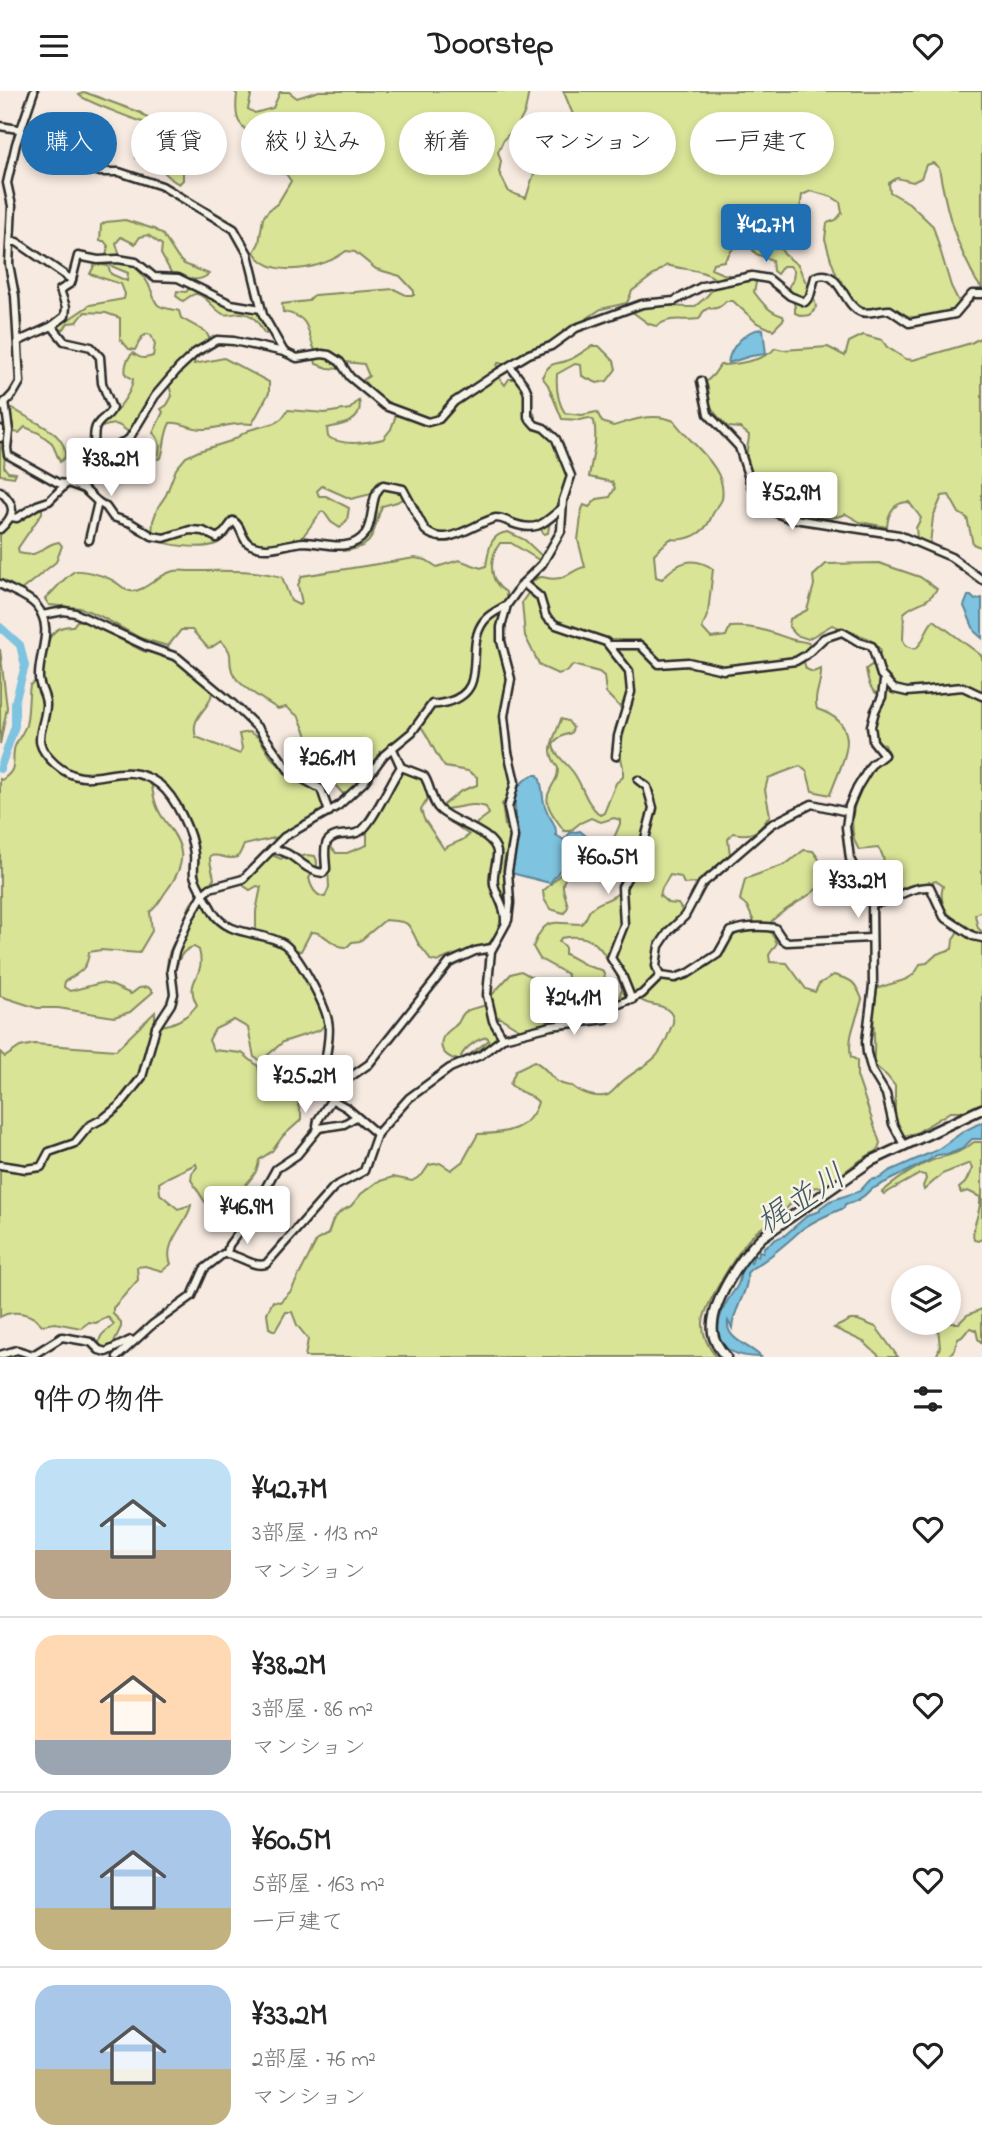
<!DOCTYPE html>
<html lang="ja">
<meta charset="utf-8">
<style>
body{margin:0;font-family:"Indie Flower","Klee One",sans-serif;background:#f2f2f2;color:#222;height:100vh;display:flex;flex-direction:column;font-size:26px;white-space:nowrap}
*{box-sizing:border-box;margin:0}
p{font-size:23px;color:#767676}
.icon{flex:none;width:38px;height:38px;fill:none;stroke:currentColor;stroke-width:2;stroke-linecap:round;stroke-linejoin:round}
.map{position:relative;height:1266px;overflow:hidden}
.details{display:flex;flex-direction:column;background:#fff;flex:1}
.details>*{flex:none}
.banner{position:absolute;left:21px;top:21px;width:942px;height:63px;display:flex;gap:14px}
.buttons{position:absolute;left:891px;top:1174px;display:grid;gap:14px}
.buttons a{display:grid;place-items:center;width:70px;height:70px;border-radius:50%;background:#fff;box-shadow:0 4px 10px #0003;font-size:35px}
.price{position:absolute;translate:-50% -60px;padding:0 16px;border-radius:7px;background:#fff;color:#222;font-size:23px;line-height:46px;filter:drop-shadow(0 2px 4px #0008)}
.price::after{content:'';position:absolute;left:50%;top:42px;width:21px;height:16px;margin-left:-10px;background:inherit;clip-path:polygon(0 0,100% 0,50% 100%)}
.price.current{background:#1f6fb2;color:#fff}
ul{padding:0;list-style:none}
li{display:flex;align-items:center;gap:21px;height:175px;padding:0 35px}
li+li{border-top:2px solid #e0e0e0}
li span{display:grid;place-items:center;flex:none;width:196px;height:140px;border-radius:21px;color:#555}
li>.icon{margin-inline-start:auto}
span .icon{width:84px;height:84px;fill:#fffc;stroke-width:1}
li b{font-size:30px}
h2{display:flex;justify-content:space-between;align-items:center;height:84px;padding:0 35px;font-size:30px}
.pill{padding:0 24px;border-radius:32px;background:#fff;box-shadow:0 4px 10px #0003;font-size:24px;line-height:63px}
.pill.current{background:#1f6fb2;color:#fff}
header{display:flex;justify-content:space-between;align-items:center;height:91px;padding:0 35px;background:#fff;font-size:32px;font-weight:800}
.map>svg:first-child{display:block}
</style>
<header><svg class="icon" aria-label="menu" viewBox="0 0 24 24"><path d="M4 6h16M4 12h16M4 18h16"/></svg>Doorstep<svg class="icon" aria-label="heart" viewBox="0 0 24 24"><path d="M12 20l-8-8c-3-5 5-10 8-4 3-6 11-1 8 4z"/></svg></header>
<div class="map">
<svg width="982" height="1266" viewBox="0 0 982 1266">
<rect width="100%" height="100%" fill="#f7eae0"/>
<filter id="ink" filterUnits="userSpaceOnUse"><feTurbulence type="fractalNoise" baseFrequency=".0143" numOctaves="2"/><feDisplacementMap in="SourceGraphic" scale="14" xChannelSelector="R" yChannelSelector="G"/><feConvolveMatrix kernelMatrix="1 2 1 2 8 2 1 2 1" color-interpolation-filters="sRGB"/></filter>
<g filter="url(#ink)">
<!-- green -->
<g fill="#d9e497" stroke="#828861" stroke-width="2">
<path d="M234,0H252L248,18L255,22L273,17L280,1H289L297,7L319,0H529L525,21L518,34L504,48L498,61L501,70L499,81L509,101L526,107C534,84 539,48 574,58C585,61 591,62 597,72L605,73L613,62L620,58C627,22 588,43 575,27C571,21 567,7 563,0H982V197C974,190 973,182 968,173C952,142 945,111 939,77L933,72L926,74L921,87L913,91L897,87L889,92L890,101L909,112L933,135L951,195L960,213L956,220C943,223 924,231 910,226C902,223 898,218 889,216L873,224L861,225L854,220L850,206L837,185L831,169L825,148L827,132L836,129L842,122L840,111L832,106L811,100L802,104L800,119L775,126L778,133L785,138L779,155L784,163L799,175C803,190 814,201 816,216L811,224L802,225L795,222V216L789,195L793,189L794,180L790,175H783L777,183L773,180L772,169L756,163L745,150L737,152L724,170L713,172L711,178L723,183L753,188L756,192L754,201C763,213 769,221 783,225L784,228L773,239L757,232L733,210H726C721,216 716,219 708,217L703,221L699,228C681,231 675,224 656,235L649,233L631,220C653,209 671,217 694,216C704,208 715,201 714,187C702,178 683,179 667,174L632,200L627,212L601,218L556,248L505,272H498C495,279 500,289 505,294L509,288H516C525,298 524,314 534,322C536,336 546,338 554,348C560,356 567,375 568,384C570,406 549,421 548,442L544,443L540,437L505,427L476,436L449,451H440L422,442L405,406L397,411L382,415C371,442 378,456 343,460L344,456L362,448L376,406L371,403L351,408L322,395L317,400L319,405H326L349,417L347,429L340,437L331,431L324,421H321L301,448L270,458L249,451L235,429C230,437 226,448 218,452C205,459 161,456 152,444L153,430L158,416L166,404L176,378L186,366L199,360L231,350L249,339L275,332L282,327L288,319L325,322L350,318L359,309C364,331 343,334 327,337L328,346C343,355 367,352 383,348L391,338L396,324L409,328L412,321L380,309L363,289L369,285L364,273L345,271L340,278L328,277L316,273L315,268L318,264C304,245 316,226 283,221L282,213L308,210L314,204L394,198L406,204H414V200L400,185L376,178L355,161L346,160C325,177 272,190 254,161L259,152L263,127L268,120L278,112L291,90L286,83C267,83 255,67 245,53L251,47C248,40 244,38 240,32C235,26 236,12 237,3Z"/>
<path d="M84,1L141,22L157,35C147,34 85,10 79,4Z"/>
<path d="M158,52L168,56L183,72V89L179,93C170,89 169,85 162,79C154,72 143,74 136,67Z"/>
<path d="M125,129L154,138L163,144L178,167L184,173L209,183C197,193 186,187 172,183L161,163L162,154L148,144L140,146L135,153L121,146L116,152L120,165L106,164L108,155L104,150H100L101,134L106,131Z"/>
<path d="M114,170C134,171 144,182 151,199C154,204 153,209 158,214C163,218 173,218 179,220L181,227L206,241L214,256L195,268L194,273L224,267L269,291V302L252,333C234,330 219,338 202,338C191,338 180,330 170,332C164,343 165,355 161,367L158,368C160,358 162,350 153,342L163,321L161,318L167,314L172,305L169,294L163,292L130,342C118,334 119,330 102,336L103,331C115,323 132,303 133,288L126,284C124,276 127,267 133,262C140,268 144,268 153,265L155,253L151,244L147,243L142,246L135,259L129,258L120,248V227L106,222L85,221L77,231L68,232L64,238L60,240L56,237L90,214L124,208L125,203L121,193L90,183L95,173L108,175L111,183L127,190L128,182L111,175L109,172Z"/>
<path d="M191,196C203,202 216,211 228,215C252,225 252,208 269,238L266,243L264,242C259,232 253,222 240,222C234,222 230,225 223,223C214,219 207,205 197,203C192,202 187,208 183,210L176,205L177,200L186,201Z"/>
<path d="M863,244L882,249L887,256L906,268L913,269L971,252L982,246V457L973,453L967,427L959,422L949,404L942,405L933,426L930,453L917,448L916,437L921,427L909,411C894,411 888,422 887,436L860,431L846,423C823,433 774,424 760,402C754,393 745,371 747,360C747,354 749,351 749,344L740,337L728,336C721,329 713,322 710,313C708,305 710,299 706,291L714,283L720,274C734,274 767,269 775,257L783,259L828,256L845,265L849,251Z"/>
<path d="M592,255H599L614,270L616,278L607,290L597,292L582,285L581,274L575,273L557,283C556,297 557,310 565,322L582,324L597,321L602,331L613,335C634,329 653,321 674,330C690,353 728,376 722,408C720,414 713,420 711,427C704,444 687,450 670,448L654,463L656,486L662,488C677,471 693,464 713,478L708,522L702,537L711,547L726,545L730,536C753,534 770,541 790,548C798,551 805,549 812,554L802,564L806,578L813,581L821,578C822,593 813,604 817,618C866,634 843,668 830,704L812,700L807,681L800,675L768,687L765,699L770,724C759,741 754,746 733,742L728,748L730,764L697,792L684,793L681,786L670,784L662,797L660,805L668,812L678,813L682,819L663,850L657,885L637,906L629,904L621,909L619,906L624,894L615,871H608C599,849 584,843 561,847L559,851L565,855V863C581,870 584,876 602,879C609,889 602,899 597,909L600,913H612L608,923L601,927L559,930L527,938H519L499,926L497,931L496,950L476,965L469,966V964L489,949L487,946C477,948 466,956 461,965L463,970C453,969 438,963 442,949C444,941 453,938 458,932C460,929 461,925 464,922C471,915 483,918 490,911L489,907L511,883L521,880L558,900L568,902L573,898L567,883L540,868L533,856C545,825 552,832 581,833C588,828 586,823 591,818C598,810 610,810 618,802L620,793L626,783L620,777C602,773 569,769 563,793C562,799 567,809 568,816L564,822L550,818L544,808L543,800C571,777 566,762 610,765L615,760L611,754L620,733V729L614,727L601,731L591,727L580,732L570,740H564C557,728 541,714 550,699C554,690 558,688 558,677C544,657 554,650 561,628L568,630L573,637L571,642C536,652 562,666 573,681C584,696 584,710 600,724L604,722L616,692L623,686V676L615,638L622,618L606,602L604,585L599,581L573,574L568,580L558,583L540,575L525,545L522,511L529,501V493C546,479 542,491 560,487C569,485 576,477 585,476L578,449L582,418L584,414L589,416L597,408L610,406L615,397L612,391L589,386C592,366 598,350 594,330L589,327L580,329L562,328L548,294L542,286C552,267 555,276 571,268C578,265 585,259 592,255Z"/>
<path d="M14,318C31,331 68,340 65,366L60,371L52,352L39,342L25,336L19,342L14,341L10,319Z"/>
<path d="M4,337L7,339L4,376L8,381L16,382L14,386L0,384V357Z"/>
<path d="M42,417V422L18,457L19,462C41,468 42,453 59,451L62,455L56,471L20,500L0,489V443L13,429L21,428Z"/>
<path d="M508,441L525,449L542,465L539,469L511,452H500C489,467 488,491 506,501C508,515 499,529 499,544C498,559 506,571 507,586C509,602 501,619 502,635C503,658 524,695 502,713L505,735L510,744C510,754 506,761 504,771C502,782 505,792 506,803C506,814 498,847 488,853C472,862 452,861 438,871L430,869C427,861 420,857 417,850C407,829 409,831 385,829L360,850L352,851L347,856C332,857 325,840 311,841L301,860L295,859L286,851L256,840V820L261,796L257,795L250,799L244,795L245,789L272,764L281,768L286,765L295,768L306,764L315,765C320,775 315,779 309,787C311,796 315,805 325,806L329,796L327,759L331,756L336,762H347L367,754V736L400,684L405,680L423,686L430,704L421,719L424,728L444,758C451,752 463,751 469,744L441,723L474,738L477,732L489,723L486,716C472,711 460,717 445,718L442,715L461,700L477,694V686L468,680L445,676C434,663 427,639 417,632L382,662L354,698L343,703L335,694L324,670L310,652L299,626L286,616L278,618C266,610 236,594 232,580C227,565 236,565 221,550L212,556L208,557L192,539H181L168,555L171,566L212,600C212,618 189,624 196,646L240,663L242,657L239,643L249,641L259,647L271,666L284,679L320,703L325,719L322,723L279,746L244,754L238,766C226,770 221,762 210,765C209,773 213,779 214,788L205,796L200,792C197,781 198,771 197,760C193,732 179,707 158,688L151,690C153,703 155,716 163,727C184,755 189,769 167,799C161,807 158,815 150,821L152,840L139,862L101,859L89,861C88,878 79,882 65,890L64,896L70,900L101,892L111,894L131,903L139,897L148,896L153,901L130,921L114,926L58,917H37L0,905V688L2,689C17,678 12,675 14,659C15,651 23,643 26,634C29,621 28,607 30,594L41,587C46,563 43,534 73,535L77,530L83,529L143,560L171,566L168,555L140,547L100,525L81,517L49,514L45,508C51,503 70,480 76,480C84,479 105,485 112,489C119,492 123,499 130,500C145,502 159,482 174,480C179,479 185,480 190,480C220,480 253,478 282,486L291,510L299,514L302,512L298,494L302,485L415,467L426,469L437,476L459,469L481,477L486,475C489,459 489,443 508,441Z"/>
<path d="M879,472L920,486L937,498C926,515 916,510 904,522L903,549L906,555L915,558C926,550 924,538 934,529L982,565V822L979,821L975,824L978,837L982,841V1012L962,1021H950L916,1042L903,1045L895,1030V995L887,985L873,973C877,948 870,926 875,899C893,889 912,894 920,873L927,872L937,863L952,858L953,849L961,834C947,824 938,813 943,795L936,790L903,799L888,807L880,804L877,793C881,778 889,770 878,757L859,759C845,736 855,699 872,679C878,673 885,671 889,664L885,654L877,650L873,643L881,605C869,600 868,589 866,578L877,570L881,559L868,547L832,534L808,548L796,544L789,536L790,528L807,519L814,494L813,485L826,473Z"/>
<path d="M0,558L7,617L0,653Z"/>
<path d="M804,759L813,760C847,801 790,807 770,832L755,833L747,815L740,809L745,788L786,773Z"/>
<path d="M199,804C211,814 219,832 233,840C244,847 262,847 275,852C293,860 325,914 324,934L320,939L283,951L261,970L254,966L248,937L234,929L215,938L209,949L213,959L242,962L258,975L264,999L267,1000L269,988C279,989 282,1000 291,1001L298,995L301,999L298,1015L301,1022V1029L283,1045L272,1060L259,1069C258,1085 247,1089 241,1101L244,1110L241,1113L234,1097L220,1096L216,1103L226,1115L223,1117L217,1113L205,1111L191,1089L192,1082L197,1076L196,1073L168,1086L159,1092L160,1103L178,1118L191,1114C188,1132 162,1152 171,1173L162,1180L145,1175L137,1176L138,1189L113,1217V1223L121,1231V1236L111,1257L104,1259L99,1255C99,1241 107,1241 114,1233L108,1226L96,1232L89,1231L81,1237L55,1232L42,1234C32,1222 14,1218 0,1226V961L5,966L20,956L34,953L116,959L155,921V931L161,935C176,933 187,927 197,914C183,887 207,888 199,859L194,856C182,858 178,869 175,880L168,881C165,864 173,853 181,839C187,827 187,812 199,804Z"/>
<path d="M754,838L770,840L777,852L769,864L770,871L787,872L806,898L815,901L819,893L834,884C852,889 855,890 862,908C857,929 847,944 851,966L857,969V985L880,1052L877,1060C858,1068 846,1081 829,1093C822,1098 815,1095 808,1098C798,1103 792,1112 784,1120C776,1129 763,1134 754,1143C740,1156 705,1213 703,1231C702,1244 709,1257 716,1266H305L308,1248L297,1234L292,1221H286L275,1240L269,1237L267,1222L273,1210L280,1211L291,1200L317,1149L328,1143L333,1129L340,1121L351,1115L361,1103L377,1091L393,1086L412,1090L422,1084L429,1074L440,1072L451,1079L463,1070L478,1043C504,1043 530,1039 538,1011C530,1002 519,1003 510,993L516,979L534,970C552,979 549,993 572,995C580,1002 596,1008 608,1004C613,1001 619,993 624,989C650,969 658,972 670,939C672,934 675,930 672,924C665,911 647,916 640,908L660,889L686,888L707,876L725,861L732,846L738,842Z"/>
<path d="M974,1051H982V1148L978,1150L974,1149C970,1135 982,1123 980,1106L968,1100L961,1102L959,1097L965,1092L972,1078L970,1072L942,1083L924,1099L923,1095L926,1088L925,1084L920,1083L884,1103L882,1101C898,1088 919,1073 939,1067C953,1063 962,1061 974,1051Z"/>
<path d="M982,1218V1252L978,1248L976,1239L971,1237L967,1240L962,1246L958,1248L954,1259L948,1266H936L940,1256L938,1236L941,1232H959L967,1224Z"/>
<path d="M850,1229H858L876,1236L898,1266H880L864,1251L834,1237Z"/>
</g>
<!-- water -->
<g fill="#7ec3df" stroke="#5d8697" stroke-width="2">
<path d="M763,238L766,263L751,265L728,272C730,256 746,238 763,238Z"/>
<path d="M968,505H971L975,509L982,507V547L975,541L964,515Z"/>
<path d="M533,684H538C544,695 541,707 546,718C550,729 557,733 556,744L564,749L570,742L580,740L591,749C588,764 576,764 566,773C560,778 555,785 550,792L511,782C511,770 517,760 518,749C519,724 503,698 533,684Z"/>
<path d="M982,1031V1048H972L962,1058L949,1063L937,1064L926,1071L870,1099C863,1107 854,1112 845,1113L844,1117C829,1123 812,1130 800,1140C785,1153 769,1168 751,1178L747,1182C750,1198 733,1219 732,1237L728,1230C725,1249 752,1255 761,1266C708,1266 710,1232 736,1197C743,1187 737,1180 748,1167L751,1172L754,1164L758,1166L759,1160L763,1161L764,1156C771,1153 776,1146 784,1145L808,1124L820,1120V1117L830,1110L860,1100L870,1089L880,1087L889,1080L937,1059L964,1040Z"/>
</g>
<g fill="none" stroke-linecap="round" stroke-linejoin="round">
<!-- river -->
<path stroke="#7ec3df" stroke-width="8" d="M0,536L20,554L25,575L15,611V635L0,678"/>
<!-- minor casing -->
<g stroke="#2b2b2b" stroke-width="11">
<g id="minor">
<path d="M0,35L18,38L32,50L86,77L100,81H119L162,95L234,138L248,163L263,224L284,261"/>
<path d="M11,151H17L72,189"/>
<path d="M52,235L64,250L91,256L100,266L102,292L112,317C109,326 102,326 97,334C92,341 95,359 96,368"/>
<path d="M19,250L52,235L65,225L66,216L60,199L71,192L78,165L98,169L118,168L136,171L154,186L178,187L231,213L261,218"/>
<path d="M701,290L708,323L739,356L752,397L757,406L771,420L788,427L899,444L951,466L982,489"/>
<path d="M5,311L9,340L7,357L8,364L58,392L65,393"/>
<path d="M0,317L13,303L20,291L15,205L9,173L12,115L7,92L16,53L34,0"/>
<path d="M0,338V347"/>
<path d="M68,392L84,398L98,411L89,449"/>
<path d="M0,400C16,414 16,424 0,438"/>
<path d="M98,411L106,416L113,426L131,432L152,445L164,447L190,439L203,440L217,447L224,442L233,430C243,435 240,449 251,454C268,462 286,452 304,451C323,451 350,463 365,443C375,430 369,403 383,394L403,398L425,439C446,459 475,431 496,427C503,427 506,430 512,432C538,442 545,431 562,417"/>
<path d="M11,426L17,427L37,414L49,410L83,376L129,348L155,305L179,277L196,261L217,249L234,250L284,261L297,267L322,263L329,264L340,271L350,286L385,315L428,331L439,328L454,311L499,281L529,263L551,255L576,237L642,213L674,210L703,195L752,185L769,188L790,205L805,211L810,205L815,186C840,175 842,214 861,221C871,224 880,218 890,219L909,232L955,223L972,203H982"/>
<path d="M523,492L540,506L546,526L556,534L606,551L629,580L631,601L618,645L616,665"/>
<path d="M0,493C11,500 27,504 36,514C55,537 39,560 39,585C38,596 47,604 46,615C44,642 29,649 55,673C92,706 118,663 159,693C176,706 192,742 194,763C195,770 193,777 194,784C196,794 208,811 213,821C229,847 262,839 284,853C298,863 325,913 328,930C331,942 325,976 320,987L325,1001L331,1008L347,1017L377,1043"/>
<path d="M42,524L64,520L75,522L148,556L177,566L233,613L259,638L290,681L321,698L329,721"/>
<path d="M611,554H640L659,573L688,571L723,579L796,570L806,564L824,547L842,541L859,551L872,555L881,584L894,598L907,601L963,596L982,605"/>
<path d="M884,590L882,606L875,620L871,635L873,650L884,664L871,674L857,697L849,715L846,736L850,768L872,813L873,895L866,951L867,962L872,980L886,1003L893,1033L904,1054"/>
<path d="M392,656L401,676L424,685C431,695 431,711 440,719C454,732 494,741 497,761C498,771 492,782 494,793C497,807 506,816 505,830"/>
<path d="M848,721L812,713L772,733L720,778L702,793L685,825L669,840L659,855L656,875L660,885L675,887L689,882L718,863L731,840C745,835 761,835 775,837L783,849L787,851L871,847"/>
<path d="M273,758C294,760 303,780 323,782L326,778C326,771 323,758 327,751C335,740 349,746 359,741C372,735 391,689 401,676"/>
<path d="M872,813C893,811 908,795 930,796L944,826L973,845L982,847"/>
<path d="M632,909L622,884L611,867L624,834L622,796L631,780L639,771L653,717L647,696L638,689"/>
<path d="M503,947L493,930L487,904L491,860L508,829L510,812L508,780L514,746L508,717L515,691L508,661L504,625L511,588L501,550V536L507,514L523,492L542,473L561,440L563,409L571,385L556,348L544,337L535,334L528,326V302L525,295L510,275"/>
<path d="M319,1037L344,1033L356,1026"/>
<path d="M0,1074L26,1078L41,1076L49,1061L75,1052L89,1035L104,1027L120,1014L142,986L156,936L171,913L174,903L171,879L175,861L190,826L204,802L210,797L243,788L284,746L338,715L364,691L384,664L412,641L432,613C438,614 442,612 448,611C491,599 463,557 484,530C490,522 499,519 507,514"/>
<path d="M227,1162L229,1154L249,1127L276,1078L297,1064L319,1037L317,1035L318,1029L343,991L369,973L449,872L475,860L492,857"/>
<path d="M0,1264L17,1259L33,1264L62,1246L91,1251L99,1259L106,1261L131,1249"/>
<path d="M117,1266L152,1234L192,1205L204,1178L223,1163C239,1162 251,1177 266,1173L334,1096L364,1080L377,1043L409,1007L450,977L481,964L503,947L551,935L606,928L617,914L642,903L660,885"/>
</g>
</g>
<!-- major casing -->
<g stroke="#2b2b2b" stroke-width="13">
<path id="major" d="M726,1266C720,1259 714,1251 713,1242C709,1213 742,1165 762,1146L871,1070L982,1018"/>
</g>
<!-- minor -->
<use href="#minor" stroke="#f7f3e8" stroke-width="6"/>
<!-- major -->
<use href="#major" stroke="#f7f3e8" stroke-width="8"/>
</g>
</g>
<g text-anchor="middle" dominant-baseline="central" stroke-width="5" stroke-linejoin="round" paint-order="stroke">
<!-- water labels -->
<g font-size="33" font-style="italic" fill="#445961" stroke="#f7f3e8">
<text transform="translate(802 1110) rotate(-33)">梶並川</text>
</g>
</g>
</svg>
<div class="buttons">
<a><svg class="icon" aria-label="layers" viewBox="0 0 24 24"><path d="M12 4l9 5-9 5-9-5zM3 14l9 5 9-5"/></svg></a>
</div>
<b class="price current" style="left:766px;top:173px">¥42.7M</b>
<b class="price" style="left:111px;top:407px">¥38.2M</b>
<b class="price" style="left:792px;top:441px">¥52.9M</b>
<b class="price" style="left:328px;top:706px">¥26.1M</b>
<b class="price" style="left:608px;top:805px">¥60.5M</b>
<b class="price" style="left:858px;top:829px">¥33.2M</b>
<b class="price" style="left:574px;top:946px">¥24.1M</b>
<b class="price" style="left:305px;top:1024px">¥25.2M</b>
<b class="price" style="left:247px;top:1155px">¥46.9M</b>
<div class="banner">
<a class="pill current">購入</a>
<a class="pill">賃貸</a>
<a class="pill">絞り込み</a>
<a class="pill">新着</a>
<a class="pill">マンション</a>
<a class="pill">一戸建て</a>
</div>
</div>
<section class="details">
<h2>9件の物件<svg class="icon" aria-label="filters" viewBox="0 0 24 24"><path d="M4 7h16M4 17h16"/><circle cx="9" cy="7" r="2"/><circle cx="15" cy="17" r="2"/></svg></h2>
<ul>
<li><span style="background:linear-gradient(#bfe0f5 65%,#b9a48a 0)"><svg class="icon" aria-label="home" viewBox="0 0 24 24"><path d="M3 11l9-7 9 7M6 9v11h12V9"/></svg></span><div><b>¥42.7M</b><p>3部屋 · 113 m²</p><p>マンション</p></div><svg class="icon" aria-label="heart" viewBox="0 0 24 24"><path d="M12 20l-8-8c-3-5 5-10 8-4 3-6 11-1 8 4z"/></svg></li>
<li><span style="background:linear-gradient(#ffd9b3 75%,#9aa5b1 0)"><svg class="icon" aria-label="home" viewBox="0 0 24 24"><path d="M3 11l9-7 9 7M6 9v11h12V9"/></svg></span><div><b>¥38.2M</b><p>3部屋 · 86 m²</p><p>マンション</p></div><svg class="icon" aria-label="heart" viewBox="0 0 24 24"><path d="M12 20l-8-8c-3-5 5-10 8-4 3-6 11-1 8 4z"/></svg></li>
<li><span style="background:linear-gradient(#a9c7e8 70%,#c2b280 0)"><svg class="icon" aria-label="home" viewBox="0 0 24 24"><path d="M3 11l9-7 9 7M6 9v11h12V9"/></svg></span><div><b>¥60.5M</b><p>5部屋 · 163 m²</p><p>一戸建て</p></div><svg class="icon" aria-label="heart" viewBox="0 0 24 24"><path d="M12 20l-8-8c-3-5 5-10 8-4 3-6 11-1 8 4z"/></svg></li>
<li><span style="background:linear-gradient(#a9c7e8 60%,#c2b280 0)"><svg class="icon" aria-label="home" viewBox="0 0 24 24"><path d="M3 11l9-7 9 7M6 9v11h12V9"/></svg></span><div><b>¥33.2M</b><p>2部屋 · 76 m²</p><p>マンション</p></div><svg class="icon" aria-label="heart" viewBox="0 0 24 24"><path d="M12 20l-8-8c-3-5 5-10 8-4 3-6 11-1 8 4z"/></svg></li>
</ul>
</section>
